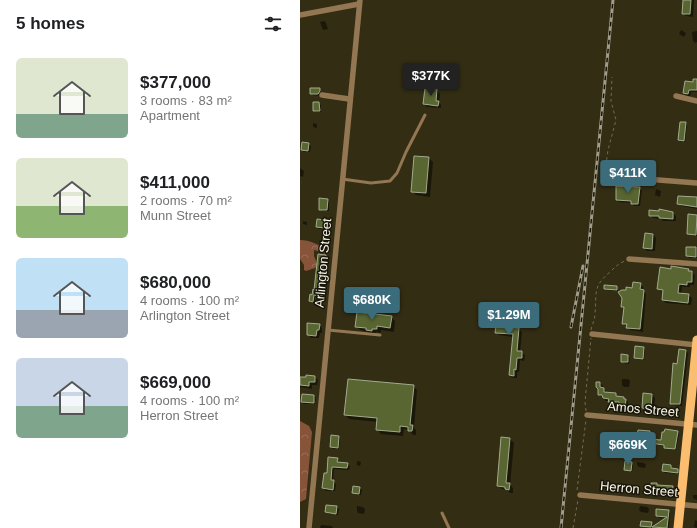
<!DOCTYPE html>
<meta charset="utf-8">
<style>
body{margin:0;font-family:Arial,sans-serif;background:#f6f6f6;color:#202124;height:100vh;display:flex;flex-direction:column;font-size:15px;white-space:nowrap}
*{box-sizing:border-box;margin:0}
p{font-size:13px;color:#757577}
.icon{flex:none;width:22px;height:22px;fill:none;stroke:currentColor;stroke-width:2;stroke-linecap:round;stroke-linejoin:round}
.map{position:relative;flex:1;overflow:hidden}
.drawer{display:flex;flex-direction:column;background:#fff;width:300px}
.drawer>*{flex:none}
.price{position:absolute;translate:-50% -34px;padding:0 9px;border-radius:4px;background:#3b6c7c;color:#fff;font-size:13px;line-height:26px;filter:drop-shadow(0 1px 2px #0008)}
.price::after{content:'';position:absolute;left:50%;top:24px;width:12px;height:9px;margin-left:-6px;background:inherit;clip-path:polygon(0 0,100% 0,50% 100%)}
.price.on{background:#222;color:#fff}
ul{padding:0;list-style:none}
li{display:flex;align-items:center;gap:12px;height:100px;padding:0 16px}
li span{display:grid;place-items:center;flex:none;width:112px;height:80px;border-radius:6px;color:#555}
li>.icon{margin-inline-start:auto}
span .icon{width:48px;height:48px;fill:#fffc;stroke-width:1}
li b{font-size:17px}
h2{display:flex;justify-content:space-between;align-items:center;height:48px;padding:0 16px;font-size:17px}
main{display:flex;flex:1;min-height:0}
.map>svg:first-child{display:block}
</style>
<main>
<section class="drawer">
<h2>5 homes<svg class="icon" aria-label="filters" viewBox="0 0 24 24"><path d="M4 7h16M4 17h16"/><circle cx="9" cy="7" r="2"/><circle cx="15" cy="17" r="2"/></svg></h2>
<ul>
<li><span style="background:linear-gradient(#dfe7d0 70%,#7fa58c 0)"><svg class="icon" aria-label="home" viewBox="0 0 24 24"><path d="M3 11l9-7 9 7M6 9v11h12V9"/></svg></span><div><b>$377,000</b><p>3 rooms · 83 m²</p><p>Apartment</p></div></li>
<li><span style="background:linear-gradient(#dfe7d0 60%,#8fb573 0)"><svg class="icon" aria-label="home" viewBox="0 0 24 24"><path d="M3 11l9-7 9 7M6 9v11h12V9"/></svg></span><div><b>$411,000</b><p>2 rooms · 70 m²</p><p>Munn Street</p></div></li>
<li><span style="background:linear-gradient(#bfe0f5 65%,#9aa5b1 0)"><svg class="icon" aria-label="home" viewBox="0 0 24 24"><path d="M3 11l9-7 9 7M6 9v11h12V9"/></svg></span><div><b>$680,000</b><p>4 rooms · 100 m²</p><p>Arlington Street</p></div></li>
<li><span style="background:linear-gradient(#c9d6e8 60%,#7fa58c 0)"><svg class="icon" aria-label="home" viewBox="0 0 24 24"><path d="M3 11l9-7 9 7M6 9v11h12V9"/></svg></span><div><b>$669,000</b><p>4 rooms · 100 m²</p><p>Herron Street</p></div></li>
</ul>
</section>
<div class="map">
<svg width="397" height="528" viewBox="0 0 397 528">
<defs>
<pattern id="forest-crowns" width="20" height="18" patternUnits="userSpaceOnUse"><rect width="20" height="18" fill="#87543a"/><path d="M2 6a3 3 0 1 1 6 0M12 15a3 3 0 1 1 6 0" fill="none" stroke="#996d56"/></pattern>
</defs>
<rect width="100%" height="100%" fill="#332d14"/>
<!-- forest -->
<g fill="url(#forest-crowns)">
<path d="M0,240C10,240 18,245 28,249V253L26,254L21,252L14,250V256L18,266L15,268L6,271L4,270V265L0,259Z"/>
<path d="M0,421L9,426L12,432L6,499L0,502Z"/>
</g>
<!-- shadow -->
<g fill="#0007">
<path d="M384,0H394L393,17L386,16L383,13Z"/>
<path d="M25,21L28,29L23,30L20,22Z"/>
<path d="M381,30L386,33L384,37L379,34Z"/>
<path d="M397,31V42L395,43L393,41L392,32Z"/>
<path d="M397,80V92H391L390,97L387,96L384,93Z"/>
<path d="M20,89L21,91L20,96L13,95L11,93Z"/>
<path d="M137,90L140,94L139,103L141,105V108L127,107L124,104Z"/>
<path d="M19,103L21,105V112H16L14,110Z"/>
<path d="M13,123L17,124V128L13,127Z"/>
<path d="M385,123L387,125L385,142H381L379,140Z"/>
<path d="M9,144L11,146L10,152H4L2,150Z"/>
<path d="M115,157L129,158L133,162L130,197L116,195L112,191Z"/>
<path d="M0,168L4,171L3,177L0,176Z"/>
<path d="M339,188L342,190L340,206H334L332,203L319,202L317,200Z"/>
<path d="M356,189L361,191L360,197L355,195Z"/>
<path d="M397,198V209L382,206L378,203Z"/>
<path d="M19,199L27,200L29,202V211H22L20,209Z"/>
<path d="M373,213L376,216V221H363L361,219L353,218L350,215Z"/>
<path d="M389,215L397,216V236L390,235L388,233Z"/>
<path d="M3,221L7,222V225L3,224Z"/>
<path d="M25,221L27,222L26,229H19L17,227Z"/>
<path d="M353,234L356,238L355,251H347L344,248Z"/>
<path d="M396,248L397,250V258H389L387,256Z"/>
<path d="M26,256L27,258L26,268L25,267L22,291L24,293V297H15V303H12L10,301L15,291Z"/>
<path d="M372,270H388L395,275L394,285H390V287H382L381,295H389L392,298L391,305L366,303L363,300L364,292L358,289Z"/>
<path d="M340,284L343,287V291L346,294L343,332L330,330L328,326L323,323L325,309L322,307L333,289Z"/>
<path d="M316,287L318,289V291L306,290L305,288Z"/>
<path d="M211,312L214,315L213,328L219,329L222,332L220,352L225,355L224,361L220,360L219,372H217V378H213L210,375L213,337L199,335L196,332Z"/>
<path d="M91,317L95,321L94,332L81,330V333L76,332V335L71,334L69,332L60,330L56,326Z"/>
<path d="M19,325L22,328V333H20L19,338H11L8,334Z"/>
<path d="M344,348L345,350L344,360L337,359L335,358Z"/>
<path d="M386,351L388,353L382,406L373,405L371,403L378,365Z"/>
<path d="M328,356L330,358L329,364L324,363L322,361Z"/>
<path d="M15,377L18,380L17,385H12V389L0,387V378Z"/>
<path d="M322,379H328L330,381L329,387H324L322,385Z"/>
<path d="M297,383H300L303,386V388L306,391V393L316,394L318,397L324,398L325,399L324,408L320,406V404H312L310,401H306L299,394Z"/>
<path d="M113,386L117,390L114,428L116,430V435H113L109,430L104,429L103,436L81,434L77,429L78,422L49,419L45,415Z"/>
<path d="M352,395L355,398L354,411L346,410L343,407Z"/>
<path d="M14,396L16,398L15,404H4L2,402Z"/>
<path d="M327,401L328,402V409L326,408Z"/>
<path d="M349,432L351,434L350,440L362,441L377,432L379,434L376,450L367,449L365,446L345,443L343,442L344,438L338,436Z"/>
<path d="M320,434L328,436L330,437L329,445L315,443L314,446L307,445L305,443L319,439Z"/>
<path d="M38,437L40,438L39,449H33L31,447Z"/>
<path d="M202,438L210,439L214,443L210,485L213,488V493H210L207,490L202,489L198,486Z"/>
<path d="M37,459L39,463L47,464L50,467L49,470L34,469L33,481L36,484L35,491H26L23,488L28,474Z"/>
<path d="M57,461L61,462L60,466L57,465Z"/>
<path d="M337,462L344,463L346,465L345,468L339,467L337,465Z"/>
<path d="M331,463L333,465L332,472L327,471L326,470Z"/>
<path d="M364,465L371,466L373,469L377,470L379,472V474L365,473L363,471Z"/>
<path d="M356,484L359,486L372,487L374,489V496L353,495L351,493Z"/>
<path d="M54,487L60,488L62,490L61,495L55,494L53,492Z"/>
<path d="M393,495H397V500L393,498Z"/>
<path d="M27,506L37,507L39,509L38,515L28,513L26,512Z"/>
<path d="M57,506L63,507L65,509L64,514L58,513L57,511Z"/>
<path d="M340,506L347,507L349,509L348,513L341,512L339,510Z"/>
<path d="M368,511L370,513L369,528H355L354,527L367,518H359L357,516Z"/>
<path d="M395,520L397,521V528L394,527Z"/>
<path d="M21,525L32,526L33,528H20Z"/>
</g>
<!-- building -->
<g fill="#596631" stroke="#a2ab8e">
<path d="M383,0H391L390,14H382Z"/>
<path d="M393,79H397V90H389L388,94L383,93L385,81L393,82Z"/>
<path d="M10,88H20V91L18,94H10Z"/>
<path d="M125,88L137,89L136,101H139L138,106L123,104Z"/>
<path d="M13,102H19L20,111H13Z"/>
<path d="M380,122H386L384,141L378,140Z"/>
<path d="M2,142L9,143L8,151L1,150Z"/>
<path d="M114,156L129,157L126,193L111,192Z"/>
<path d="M316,186L340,187L338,204H331V201L316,200Z"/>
<path d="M378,196L397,197V207L377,204Z"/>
<path d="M19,198L28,199L27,210H19Z"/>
<path d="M359,209L373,212V219L359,218V216H349V210L359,211Z"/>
<path d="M388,214L397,215L396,235L387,234Z"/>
<path d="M17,219L25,220V228L16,227Z"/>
<path d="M345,233L353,234L352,249L343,248Z"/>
<path d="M386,247H396V257L386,256Z"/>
<path d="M18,254L26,255L24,266H23L21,290H23L22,296L14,295L13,302L9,301L10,294L12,295L13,289L14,290Z"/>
<path d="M371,266L389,269L388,271H392V282H387V285L379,284L378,293L389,294L388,303L362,300L363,290L357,289L360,267L371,269Z"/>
<path d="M333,282L341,283L340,289L344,290L340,329L326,328L327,324H322L324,307H321L322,298L318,292L322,290H326V287L332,288Z"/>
<path d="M304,285L317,286V290L304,289Z"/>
<path d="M198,310L212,311L210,327L219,328L217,351H222V358H217L216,370L214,369V376L209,375L213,334L195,333Z"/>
<path d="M57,312L92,316L90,328L77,326V329H72V331L66,330V328L55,327Z"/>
<path d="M7,323L20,324L19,330H17L16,336L7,335Z"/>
<path d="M335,346L344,347L343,359L334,358Z"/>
<path d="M379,349L386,350L380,404H370L373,363L377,364Z"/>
<path d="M321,354L328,355V362H321Z"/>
<path d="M6,375L15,376V382H9V386L0,385V377H6Z"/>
<path d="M48,379L114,385L110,425H113L112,431H108V427L100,426V432L76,430L77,418L44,415Z"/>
<path d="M296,382H300V387L304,388V392L316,393V396L324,397V399H326L325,406H319V402H308L309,399L303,398L302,395H298V389L296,387Z"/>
<path d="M343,393L352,394L351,409L342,408Z"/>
<path d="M2,394L14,395V403L1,402Z"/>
<path d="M365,429L378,431L375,449L364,448V445L342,442L343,437L337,436L338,430L350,431L349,439L361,440L362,432H364Z"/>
<path d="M319,433L328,435L327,443L313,441V444L304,443L305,436L318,438Z"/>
<path d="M31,435L39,436L38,448L30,447Z"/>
<path d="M201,437L210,438L206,483H210L209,490L205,489V487L197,486Z"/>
<path d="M28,457L38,458L37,462L48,463L47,468L32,467L31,480H34L33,490L22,488L24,473H27Z"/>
<path d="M325,461L332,462L331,471L324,470Z"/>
<path d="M363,464L371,465V468L378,469V473L362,471Z"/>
<path d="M351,483H357V485L373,486L372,495L350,494Z"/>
<path d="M53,486L60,487L59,494L52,493Z"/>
<path d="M26,505L37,506L36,514L25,512Z"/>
<path d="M356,509L369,510L367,528L352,527L367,517L356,516Z"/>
<path d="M341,521L352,522L351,527L340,526Z"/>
</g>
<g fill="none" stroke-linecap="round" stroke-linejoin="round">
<!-- path -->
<g stroke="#716c56" stroke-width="1" stroke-dasharray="3 3" stroke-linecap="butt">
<path d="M305,172L308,150L316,120L311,101L312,77"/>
<path d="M291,330C292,324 295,320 295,314C297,293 292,287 310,272C315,267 319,263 325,261"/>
<path d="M286,411L285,402L291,338"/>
<path d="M277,490L286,420"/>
<path d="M273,528L278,500"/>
</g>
<!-- service -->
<g stroke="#937652" stroke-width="3">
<path d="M42,179L71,183L90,181L97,173L106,152L125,115"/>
<path d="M28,330L80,335"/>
<path d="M142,513L149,528"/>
</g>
<!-- minor -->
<g stroke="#937652" stroke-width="5.5">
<path d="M0,15L59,4"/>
<path d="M22,95L49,99"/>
<path d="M376,96L397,101"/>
<path d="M306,178L320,177L397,183"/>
<path d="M329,259L397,264"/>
<path d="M292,334L397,345"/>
<path d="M287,415L397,425"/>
<path d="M280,495L397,506"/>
<path d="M9,528L60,0"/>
</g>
<!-- primary -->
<path stroke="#fbbe71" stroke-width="9" d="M378,528L397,340"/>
<!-- rail casing -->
<g stroke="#a09c88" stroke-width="3">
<g id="rail">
<path d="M271,327L283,266"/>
<path d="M261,528L313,0"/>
</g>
</g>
<!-- rail -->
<use href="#rail" stroke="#18150a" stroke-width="1.5" stroke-dasharray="4.5" stroke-linecap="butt"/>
</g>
<g text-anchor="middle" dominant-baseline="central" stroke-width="3" stroke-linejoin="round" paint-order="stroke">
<!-- street labels -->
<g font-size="13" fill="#f7f4e5" stroke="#18150a">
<text transform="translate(23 263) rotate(-85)">Arlington Street</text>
<text transform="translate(343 409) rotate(5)">Amos Street</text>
<text transform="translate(339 489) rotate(5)">Herron Street</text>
</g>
</g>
</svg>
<b class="price on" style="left:131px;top:97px">$377K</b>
<b class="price" style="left:328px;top:194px">$411K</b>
<b class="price" style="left:72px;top:321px">$680K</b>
<b class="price" style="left:209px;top:336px">$1.29M</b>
<b class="price" style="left:328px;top:466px">$669K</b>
</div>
</main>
